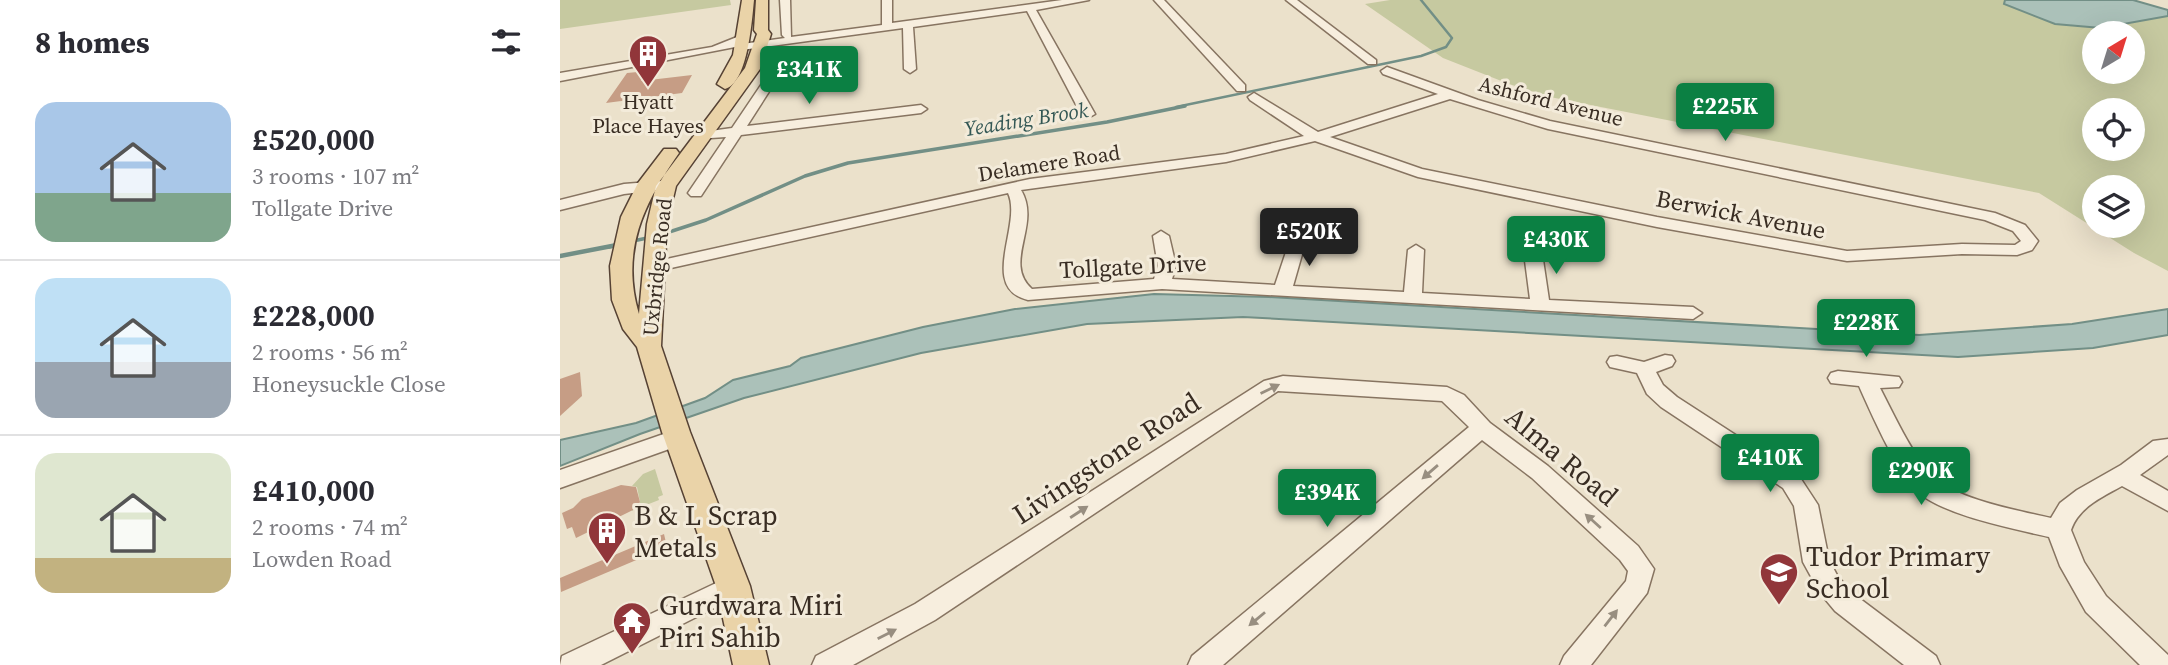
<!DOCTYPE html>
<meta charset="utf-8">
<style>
body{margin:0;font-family:"Source Serif 4",serif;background:#f7f7f7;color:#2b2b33;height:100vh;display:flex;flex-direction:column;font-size:26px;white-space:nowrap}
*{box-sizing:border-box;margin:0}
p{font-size:23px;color:#7c7c81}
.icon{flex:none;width:38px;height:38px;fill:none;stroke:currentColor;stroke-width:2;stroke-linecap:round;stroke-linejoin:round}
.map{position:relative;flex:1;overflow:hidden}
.side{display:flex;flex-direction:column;background:#fff;width:560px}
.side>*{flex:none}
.needle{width:46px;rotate:38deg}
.controls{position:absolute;left:1522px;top:21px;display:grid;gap:14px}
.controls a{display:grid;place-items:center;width:63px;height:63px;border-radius:50%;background:#fff;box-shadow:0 7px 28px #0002;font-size:35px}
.price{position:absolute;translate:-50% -60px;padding:0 16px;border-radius:7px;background:#0b8043;color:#fff;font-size:23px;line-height:46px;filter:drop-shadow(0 2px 4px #0008)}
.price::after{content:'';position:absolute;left:50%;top:42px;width:21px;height:16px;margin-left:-10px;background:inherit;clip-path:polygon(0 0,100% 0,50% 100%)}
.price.selected{background:#222;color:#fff}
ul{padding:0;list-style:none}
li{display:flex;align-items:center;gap:21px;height:175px;padding:0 35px}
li+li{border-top:2px solid #e1e1e2}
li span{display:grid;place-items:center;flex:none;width:196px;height:140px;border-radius:21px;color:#555}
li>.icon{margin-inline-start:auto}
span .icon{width:84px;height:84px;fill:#fffc;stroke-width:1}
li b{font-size:30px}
h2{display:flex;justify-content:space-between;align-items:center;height:84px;padding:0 35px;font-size:30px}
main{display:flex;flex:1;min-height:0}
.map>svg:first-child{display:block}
</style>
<main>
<section class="side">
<h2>8 homes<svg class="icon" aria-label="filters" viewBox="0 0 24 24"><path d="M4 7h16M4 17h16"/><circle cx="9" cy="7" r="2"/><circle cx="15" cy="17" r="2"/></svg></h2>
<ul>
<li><span style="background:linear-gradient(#a9c7e8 65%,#7fa58c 0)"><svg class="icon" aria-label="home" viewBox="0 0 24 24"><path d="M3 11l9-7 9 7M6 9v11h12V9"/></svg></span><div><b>£520,000</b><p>3 rooms · 107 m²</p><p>Tollgate Drive</p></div></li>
<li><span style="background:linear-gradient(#bfe0f5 60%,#9aa5b1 0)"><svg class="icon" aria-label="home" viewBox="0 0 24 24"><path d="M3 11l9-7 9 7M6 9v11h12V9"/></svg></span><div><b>£228,000</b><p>2 rooms · 56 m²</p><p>Honeysuckle Close</p></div></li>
<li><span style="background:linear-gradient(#dfe7d0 75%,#c2b280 0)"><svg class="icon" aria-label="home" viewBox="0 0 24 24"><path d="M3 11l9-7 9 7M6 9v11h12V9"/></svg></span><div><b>£410,000</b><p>2 rooms · 74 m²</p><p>Lowden Road</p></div></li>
</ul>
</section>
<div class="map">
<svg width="1608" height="665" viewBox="0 0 1608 665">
<rect width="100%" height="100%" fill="#ebe1cb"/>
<!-- green -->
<g fill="#c6c9a0" fill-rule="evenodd">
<path d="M0,0H170L171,5L0,29Z"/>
<path d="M830,0H1445L1444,4L1541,28L1608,16V271L1574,253L1479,193L990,97L949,84L883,58L805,4ZM1535,33H1573V72H1535ZM1535,110H1573V149H1535ZM1535,187H1573V226H1535Z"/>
<path d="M95,469L103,495L98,497L99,500L71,511L80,502L77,487L72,486L83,474Z"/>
</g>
<!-- water -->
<g fill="#abc1b9" stroke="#728f86" stroke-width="2">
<path d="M1445,0H1573L1608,10V16L1541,28L1495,24L1444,4Z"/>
<path d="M594,294L709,297L1359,335L1512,324L1608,309V335L1533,348L1398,357L683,317L527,324L361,353L184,398L80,434L0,466V440L76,423L145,398L173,380L230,366L241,358L363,327L455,309Z"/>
</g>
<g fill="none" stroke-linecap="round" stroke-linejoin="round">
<!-- stream-far2 -->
<path stroke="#728f86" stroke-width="2.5" d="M616,107L861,56L886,47L892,38L861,0"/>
<!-- stream-far1 -->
<g stroke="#728f86" stroke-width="3.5">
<path d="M103,234L146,220L245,176L288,163L547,122L625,106"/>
<path d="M73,241L92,237"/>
<path d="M49,247L57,245"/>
</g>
<!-- stream -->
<path stroke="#728f86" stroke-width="4.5" d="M0,256L57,245"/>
</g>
<!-- building -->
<g fill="#c69d85">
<path d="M88,71L81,81L132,75L122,93L46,103L67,73Z"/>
<path d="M20,372L22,396L0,416V379Z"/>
<path d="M61,485L76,487L80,502L73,510L16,538L12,527L7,529L2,513L13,508L22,499Z"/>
<path d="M104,534L107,547L1,592L0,578Z"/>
</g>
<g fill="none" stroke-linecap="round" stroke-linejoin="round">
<!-- minor casing -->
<g stroke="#877461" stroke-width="3">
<g id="minor">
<path d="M220,0H230L231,37L322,25V0H332V23L502,0H529L476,10L535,114L528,118L521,114L467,11L353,27L356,69L350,73L344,69L343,28L181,50L175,47L0,81V73L152,47L182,35L187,38L182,44L225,38L222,35Z"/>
<path d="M594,0H604L685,85V91H677Z"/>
<path d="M726,0H737L816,60V64H808Z"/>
<path d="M827,67L918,100L990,121L1435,213L1465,225L1478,241L1472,250L1457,255L1402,254L1287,261L1097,227L858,177L755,141L666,162L461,190C482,225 442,262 472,289L594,279L598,266L593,236L601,231L609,236L616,266L612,279L715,285L731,237L739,232L747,237L733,286L844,292L848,250L856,245L864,250L862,293L970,299L964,253L973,248L982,253L989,300L1133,307L1142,313L1133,319L602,289L468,300C418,288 463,224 448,193L93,272L84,267L93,262L470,179L666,154L744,136L690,100L688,97L694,93L758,132L878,94L823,74L821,71ZM890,99L988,129L1425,220L1453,231L1461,241L1455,245L1402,244L1287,251L1097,217L862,169L770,137Z"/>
<path d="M216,73L222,77L210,90L187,126L361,105L367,109L361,113L181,135L141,196H131L128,193L166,137L136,139V133L172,128L201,85Z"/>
<path d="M102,181L110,186L107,189L64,194L0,210V200L64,184Z"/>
<path d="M1105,355L1112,356L1115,361L1112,366L1096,372L1103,385L1117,397L1239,476L1258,505L1269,560L1278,577L1295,595L1376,656L1380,665H1344L1275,611L1260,593L1243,562L1234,506L1223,488L1101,407L1087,394L1077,373L1050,367L1047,362L1050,357L1057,356L1084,362Z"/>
<path d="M1278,371L1339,377L1342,382L1339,387L1320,388C1335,417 1349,448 1369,473C1389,498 1460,511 1491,518L1500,503L1517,490L1561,465L1593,441L1608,439V455L1580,475L1608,491V511L1562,486C1542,497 1519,507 1511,530L1524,562L1546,596L1608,655V665H1580L1526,612L1500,566L1489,537C1455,529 1375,514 1353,487C1333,463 1312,415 1299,386L1271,383L1268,378L1271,373Z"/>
<path d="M723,376L887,387L904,395L930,423L988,466L1078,546L1094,569L1087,593L1031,665H1000L1004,656L1066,581L1068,571L1060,560L972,478L922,440L663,665H628L632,656L909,427L882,401L718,391L375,620L293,665H252L256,656L355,604L704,381Z"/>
<path d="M118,429L126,431L129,437L126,443L0,488V470Z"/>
<path d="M173,575L182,578L186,586L182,594L41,665H0L2,656Z"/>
</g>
</g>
<!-- major casing -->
<g stroke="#564234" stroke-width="3">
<g id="major">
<path d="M182,0H194C192,20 188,83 165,89L157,84L173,55Z"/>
<path d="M196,0H208V30L211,34L200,69L116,186L107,224L101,346L130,432L190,586L209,665H173L156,586L102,432L77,347L63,329L52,300L50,266L61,217L78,183L104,149H116L119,153C84,203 60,251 79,314L87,224L96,186L185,68L197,34L194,30Z"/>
</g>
</g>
<!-- minor -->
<use href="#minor" fill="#f7eede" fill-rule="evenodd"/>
<!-- major -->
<use href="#major" fill="#ead3a8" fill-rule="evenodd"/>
</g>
<!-- one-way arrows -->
<defs><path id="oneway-solid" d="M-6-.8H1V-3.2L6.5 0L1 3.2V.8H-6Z" transform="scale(1.75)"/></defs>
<g fill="#988e80">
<use href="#oneway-solid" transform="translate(710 389) rotate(-26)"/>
<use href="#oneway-solid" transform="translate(870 472) rotate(139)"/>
<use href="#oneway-solid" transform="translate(519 512) rotate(-33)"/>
<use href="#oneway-solid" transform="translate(1033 521) rotate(-138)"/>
<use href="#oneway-solid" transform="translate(1051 618) rotate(-52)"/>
<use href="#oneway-solid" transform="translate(697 619) rotate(140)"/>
<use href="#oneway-solid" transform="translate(327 634) rotate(-27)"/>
</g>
<!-- icons -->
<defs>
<g id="building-pin" transform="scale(2.0125)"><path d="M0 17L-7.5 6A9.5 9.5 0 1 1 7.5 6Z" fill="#91363a" stroke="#f3ebda"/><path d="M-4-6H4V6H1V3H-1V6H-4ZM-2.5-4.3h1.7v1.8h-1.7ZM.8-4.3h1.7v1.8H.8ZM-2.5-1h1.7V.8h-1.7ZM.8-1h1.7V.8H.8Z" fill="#fff"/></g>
<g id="school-pin" transform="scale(2.0125)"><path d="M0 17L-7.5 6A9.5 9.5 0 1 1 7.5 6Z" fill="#91363a" stroke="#f3ebda"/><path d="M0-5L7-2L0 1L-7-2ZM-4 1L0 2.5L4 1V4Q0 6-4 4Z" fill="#fff"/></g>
<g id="temple-pin" transform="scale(2.0125)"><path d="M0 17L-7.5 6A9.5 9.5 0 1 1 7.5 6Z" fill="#91363a" stroke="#f3ebda"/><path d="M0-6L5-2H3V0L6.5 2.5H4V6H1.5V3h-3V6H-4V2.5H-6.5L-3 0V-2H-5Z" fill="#fff"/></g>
</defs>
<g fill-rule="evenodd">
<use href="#building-pin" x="88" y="54"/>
<use href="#building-pin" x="47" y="531"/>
<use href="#school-pin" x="1219" y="572"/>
<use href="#temple-pin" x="72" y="621"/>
</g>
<g text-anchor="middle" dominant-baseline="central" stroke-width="6" stroke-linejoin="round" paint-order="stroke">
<!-- far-poi labels -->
<g font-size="21" fill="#392d23" stroke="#f3ebda">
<text x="88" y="101">Hyatt<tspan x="88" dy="24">Place Hayes</tspan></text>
</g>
<!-- far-street labels -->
<g font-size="21" fill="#392d23" stroke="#f3ebda">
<text transform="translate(991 101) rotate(14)">Ashford Avenue</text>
<text transform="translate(489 163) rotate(-9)">Delamere Road</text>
<text transform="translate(97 267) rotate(-84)">Uxbridge Road</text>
</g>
<!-- far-water labels -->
<g font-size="21" font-style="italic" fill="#335754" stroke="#f3ebda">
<text transform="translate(466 119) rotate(-9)">Yeading Brook</text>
</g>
<!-- street labels -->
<g font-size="24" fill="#392d23" stroke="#f3ebda">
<text transform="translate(1181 214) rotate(11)">Berwick Avenue</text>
<text transform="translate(573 266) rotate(-3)">Tollgate Drive</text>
</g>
<!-- near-street labels -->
<g font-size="28" fill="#392d23" stroke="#f3ebda">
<text transform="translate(1002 456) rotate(40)">Alma Road</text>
<text transform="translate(546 458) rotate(-33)">Livingstone Road</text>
</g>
<!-- near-poi labels -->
<g font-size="28" fill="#392d23" stroke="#f3ebda" text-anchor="start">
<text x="74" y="515">B &amp; L Scrap<tspan x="74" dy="32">Metals</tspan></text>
<text x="1246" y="556">Tudor Primary<tspan x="1246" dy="32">School</tspan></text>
<text x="99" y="605">Gurdwara Miri<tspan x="99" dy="32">Piri Sahib</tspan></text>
</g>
</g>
</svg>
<div class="controls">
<a><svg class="needle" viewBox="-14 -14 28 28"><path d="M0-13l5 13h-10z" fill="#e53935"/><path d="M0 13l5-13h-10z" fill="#7c7c81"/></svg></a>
<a><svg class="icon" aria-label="locate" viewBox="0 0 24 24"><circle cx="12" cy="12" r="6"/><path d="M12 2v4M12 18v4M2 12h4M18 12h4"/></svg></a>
<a><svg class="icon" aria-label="layers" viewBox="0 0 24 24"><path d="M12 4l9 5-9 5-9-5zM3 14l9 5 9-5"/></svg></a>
</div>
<b class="price" style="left:249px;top:106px">£341K</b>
<b class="price" style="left:1165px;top:143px">£225K</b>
<b class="price selected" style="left:749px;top:268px">£520K</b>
<b class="price" style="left:996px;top:276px">£430K</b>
<b class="price" style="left:1306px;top:359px">£228K</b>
<b class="price" style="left:1210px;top:494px">£410K</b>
<b class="price" style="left:1361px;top:507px">£290K</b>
<b class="price" style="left:767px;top:529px">£394K</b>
</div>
</main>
